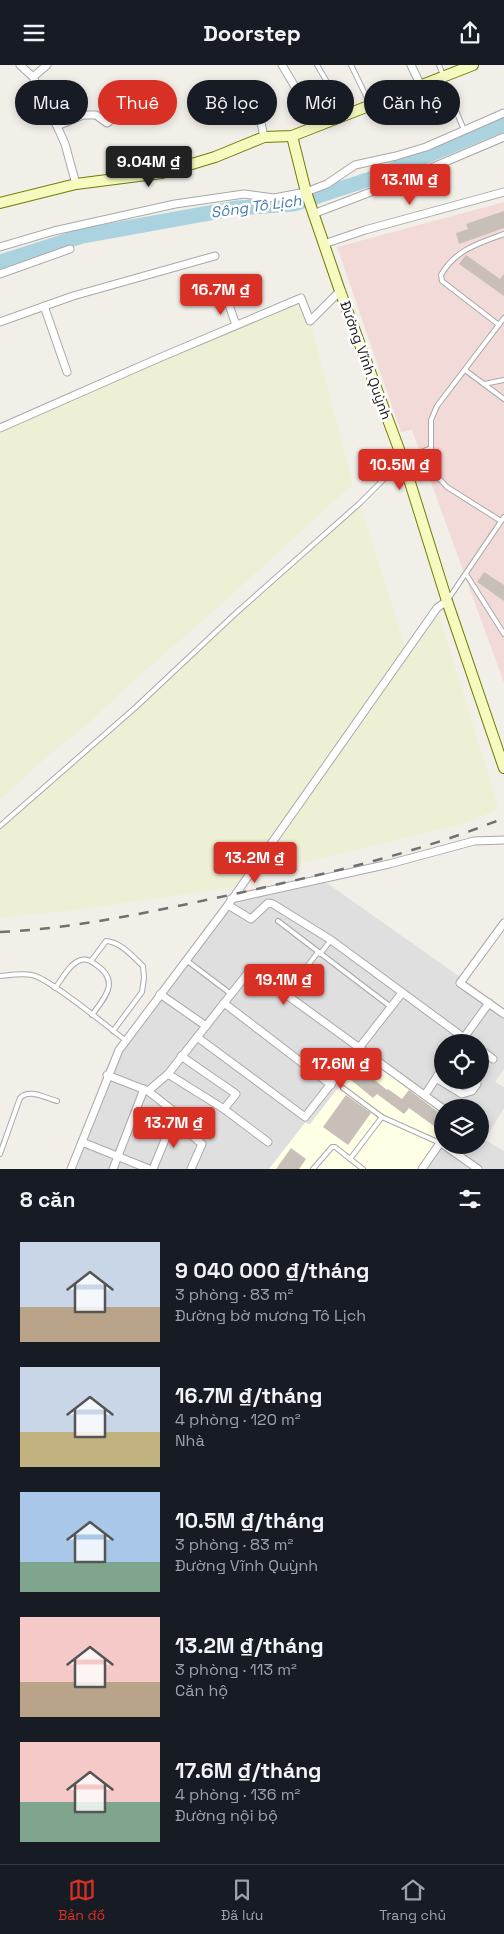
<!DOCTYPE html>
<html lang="vi">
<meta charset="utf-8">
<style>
body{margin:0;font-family:"Space Grotesk",sans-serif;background:#20242c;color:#f1f3f6;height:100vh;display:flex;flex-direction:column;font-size:19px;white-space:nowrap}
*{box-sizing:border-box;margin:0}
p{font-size:16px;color:#9ea1a6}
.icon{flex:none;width:28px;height:28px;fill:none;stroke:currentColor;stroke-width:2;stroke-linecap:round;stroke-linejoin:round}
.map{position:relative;height:1104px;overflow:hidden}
.details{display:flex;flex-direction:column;background:#171b24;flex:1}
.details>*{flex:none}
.top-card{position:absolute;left:15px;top:15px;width:475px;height:45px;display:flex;gap:10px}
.controls{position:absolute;left:434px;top:969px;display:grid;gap:10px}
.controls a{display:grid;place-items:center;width:55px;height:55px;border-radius:50%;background:#171b24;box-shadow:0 2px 8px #0003;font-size:25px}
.price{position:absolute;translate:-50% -42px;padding:0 11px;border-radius:5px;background:#d93025;color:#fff;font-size:16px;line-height:32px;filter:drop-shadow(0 1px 2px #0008)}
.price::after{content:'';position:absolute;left:50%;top:30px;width:15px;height:11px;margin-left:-8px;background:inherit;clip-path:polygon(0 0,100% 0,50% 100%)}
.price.on{background:#222;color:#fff}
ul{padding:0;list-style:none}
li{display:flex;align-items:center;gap:15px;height:125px;padding:0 20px}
li span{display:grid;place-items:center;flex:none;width:140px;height:100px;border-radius:0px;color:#555}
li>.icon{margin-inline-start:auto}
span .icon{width:60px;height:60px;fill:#fffc;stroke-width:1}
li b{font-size:21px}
h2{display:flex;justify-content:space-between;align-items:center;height:60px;padding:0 20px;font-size:21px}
.tag{padding:0 18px;border-radius:22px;background:#171b24;box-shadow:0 2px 8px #0003;font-size:18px;line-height:45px}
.tag.on{background:#d93025;color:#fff}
header{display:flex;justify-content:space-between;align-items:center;height:65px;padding:0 20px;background:#171b24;font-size:22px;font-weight:600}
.tab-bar{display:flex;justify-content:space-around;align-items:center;height:70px;border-top:1px solid #363941;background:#171b24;font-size:14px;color:#9ea1a6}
.tab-bar a{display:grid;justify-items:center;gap:2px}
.tab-bar .on{color:#d93025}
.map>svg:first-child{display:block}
</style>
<header><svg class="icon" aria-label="menu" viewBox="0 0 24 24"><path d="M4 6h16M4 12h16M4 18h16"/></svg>Doorstep<svg class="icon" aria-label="share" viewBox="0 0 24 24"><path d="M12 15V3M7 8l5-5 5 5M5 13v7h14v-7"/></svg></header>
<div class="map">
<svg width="504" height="1104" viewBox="0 0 504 1104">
<rect width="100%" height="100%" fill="#f2efe9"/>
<!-- residential -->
<path fill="#e0dfdf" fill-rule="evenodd" d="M317,811L504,943V1004L495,1017L504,1022V1043L485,1075L504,1086V1104H417L442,1068V1080H480V1042H442V1047L363,991L310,1060L305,1058L269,1104H70L102,1026L103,1008L130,963L230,837ZM442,978H480V1015H442Z"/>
<!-- commercial -->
<path fill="#f2dad9" d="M504,137V618L412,365L401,367L337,182Z"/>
<!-- education -->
<path fill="#ffffe5" d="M363,991L442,1047V1068L417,1104H269L305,1058L310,1059Z"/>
<!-- farmland -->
<g fill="#eef0d5">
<path d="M301,233L310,256L353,419L225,536L122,626L85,662L56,684L0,735V363Z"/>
<path d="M360,438L406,585L437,543L499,744L464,759L247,811L240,821L76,845L0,853V761L136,642Z"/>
</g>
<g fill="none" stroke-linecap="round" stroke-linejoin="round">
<!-- river -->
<path stroke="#aad3df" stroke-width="15" d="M0,197L82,171L237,143L294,139L373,113L504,59"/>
</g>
<!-- building -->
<g fill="#c7bfb8">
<path d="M504,146V163L459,179L456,168L468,164L466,159Z"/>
<path d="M466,190L500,214L504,209V231L459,199Z"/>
<path d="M484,507L504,520V536L477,517Z"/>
<path d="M355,999L387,1025L388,1024L402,1034L409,1025L442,1050L434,1061L409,1043L404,1049L377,1029L373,1033L345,1010Z"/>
<path d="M346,1030L371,1048L348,1080L323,1062Z"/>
<path d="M291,1083L306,1094L299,1104H276Z"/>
</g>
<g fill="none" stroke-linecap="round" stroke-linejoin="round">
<!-- lane casing -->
<g stroke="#a9a9a9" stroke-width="6">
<g id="lane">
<path d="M317,0L346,49"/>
<path d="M351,0L370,39"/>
<path d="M439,0L443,10"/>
<path d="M442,12L464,65"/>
<path d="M499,260L442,216L441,210C455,185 479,178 504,169"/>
<path d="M465,305L504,334"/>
<path d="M484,319L504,315"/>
<path d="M431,383L435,409L447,422L501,456"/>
<path d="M466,509L504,569"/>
<path d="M449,533L504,452"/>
<path d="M0,761L136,642L236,548L360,438L403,395L431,383V355L437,341L504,253"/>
<path d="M278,856L391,942"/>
<path d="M320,889L331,875"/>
<path d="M186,895L231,929"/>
<path d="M91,896L106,876C121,877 133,892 143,901L144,913L142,927L113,966"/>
<path d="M0,911C10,910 22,908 32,910C49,913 108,962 125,975"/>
<path d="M55,923C62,914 70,898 81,895C86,893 91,896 95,899C121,916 105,932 92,950"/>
<path d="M286,929L318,887"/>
<path d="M343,1023L382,1052L440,1078"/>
<path d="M0,1089L20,1033C29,1023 45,1033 57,1036"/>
<path d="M350,1094L382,1052"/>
<path d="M313,1104L332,1082H335L363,1104"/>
</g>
</g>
<!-- street casing -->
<g stroke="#a9a9a9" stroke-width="9">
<g id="street">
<path d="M20,0L33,12L57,61L65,79L76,119"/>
<path d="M282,0L300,30L311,39L323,60"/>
<path d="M411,0L421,21"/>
<path d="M33,12L47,0"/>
<path d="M148,32L155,49"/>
<path d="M251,34L260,53L264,72"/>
<path d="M57,61L83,50H96L107,58L125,45L163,24"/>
<path d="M313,149L405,114L504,72"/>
<path d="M324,179L365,165L504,127"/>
<path d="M0,182L54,166L175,139L244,129L274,133L306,127L327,119L355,100L396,91L426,82L504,48"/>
<path d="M0,209L70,184"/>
<path d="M227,234L236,260"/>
<path d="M44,241L67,307"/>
<path d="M0,257L73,231L215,191"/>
<path d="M0,363L159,293L301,233L310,256L340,226"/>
<path d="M231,834L389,799L474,776L504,775"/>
<path d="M228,840L251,854L268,838L273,839L331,875L471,978"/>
<path d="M504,858L460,918L504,949"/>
<path d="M160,929L206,961"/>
<path d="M224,938L331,1020"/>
<path d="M197,972L305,1052L402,928"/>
<path d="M460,978L489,938"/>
<path d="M480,984L493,994"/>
<path d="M181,991L236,1029L224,1044"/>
<path d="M168,1009L224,1044L268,1077"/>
<path d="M107,1010L148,1026L176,1048L153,1104"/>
<path d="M436,1013L462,1029L472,1026L477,1019V1015"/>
<path d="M148,1026L168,1009L251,904L442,1043"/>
<path d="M425,1030L442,1004"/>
<path d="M174,1055L202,1079L191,1104"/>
<path d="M82,1077L149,1104"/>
<path d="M444,1080L478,1104"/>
<path d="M71,1104L119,985L228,840L437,543L447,536"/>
<path d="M113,1104L144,1024"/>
<path d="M422,1104L440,1078"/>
</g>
</g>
<!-- secondary casing -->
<g stroke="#707d05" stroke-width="12">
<g id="secondary">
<path d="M292,71L306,127L340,226L403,395L447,536L504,703"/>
<path d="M0,138L76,119L162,108L215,92L264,72L292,71L473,0"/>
</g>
</g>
<!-- lane -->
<use href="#lane" stroke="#fff" stroke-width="4"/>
<!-- street -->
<use href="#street" stroke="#fff" stroke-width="7"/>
<!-- secondary -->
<use href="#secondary" stroke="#f7fabf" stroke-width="10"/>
<!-- rail -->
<path stroke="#707070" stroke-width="2.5" stroke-dasharray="10 10" stroke-linecap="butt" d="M0,867C82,863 159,845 239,828C329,808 418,788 504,753"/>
</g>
<g text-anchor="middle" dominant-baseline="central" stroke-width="5" stroke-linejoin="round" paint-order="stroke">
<!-- street labels -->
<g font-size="14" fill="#222" stroke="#fff">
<text transform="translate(366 295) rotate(70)">Đường Vĩnh Quỳnh</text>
</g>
<!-- water labels -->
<g font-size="15" font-style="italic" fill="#4a7aab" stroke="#fff">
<text transform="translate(256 141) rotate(-8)">Sông Tô Lịch</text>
</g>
</g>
</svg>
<div class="controls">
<a><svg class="icon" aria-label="locate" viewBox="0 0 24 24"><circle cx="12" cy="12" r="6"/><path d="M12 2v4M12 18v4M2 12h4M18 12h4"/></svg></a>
<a><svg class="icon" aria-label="layers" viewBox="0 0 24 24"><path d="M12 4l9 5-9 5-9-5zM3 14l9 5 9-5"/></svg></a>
</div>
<b class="price on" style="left:149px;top:123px">9.04M ₫</b>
<b class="price" style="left:410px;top:141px">13.1M ₫</b>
<b class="price" style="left:221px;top:251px">16.7M ₫</b>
<b class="price" style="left:400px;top:426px">10.5M ₫</b>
<b class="price" style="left:255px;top:819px">13.2M ₫</b>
<b class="price" style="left:284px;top:941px">19.1M ₫</b>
<b class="price" style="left:341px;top:1025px">17.6M ₫</b>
<b class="price" style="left:174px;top:1084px">13.7M ₫</b>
<div class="top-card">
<a class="tag">Mua</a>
<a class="tag on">Thuê</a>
<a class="tag">Bộ lọc</a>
<a class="tag">Mới</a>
<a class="tag">Căn hộ</a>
</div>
</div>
<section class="details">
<h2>8 căn<svg class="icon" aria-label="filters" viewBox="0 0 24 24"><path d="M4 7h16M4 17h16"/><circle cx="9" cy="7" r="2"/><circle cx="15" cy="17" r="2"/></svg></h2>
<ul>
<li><span style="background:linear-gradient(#c9d6e8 65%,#b9a48a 0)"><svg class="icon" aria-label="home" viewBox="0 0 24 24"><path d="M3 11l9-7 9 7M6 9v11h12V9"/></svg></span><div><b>9 040 000 ₫/tháng</b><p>3 phòng · 83 m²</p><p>Đường bờ mương Tô Lịch</p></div></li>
<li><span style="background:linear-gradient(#c9d6e8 65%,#c2b280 0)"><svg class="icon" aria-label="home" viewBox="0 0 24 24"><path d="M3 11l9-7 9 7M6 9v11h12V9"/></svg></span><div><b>16.7M ₫/tháng</b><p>4 phòng · 120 m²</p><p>Nhà</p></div></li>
<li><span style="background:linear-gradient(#a9c7e8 70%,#7fa58c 0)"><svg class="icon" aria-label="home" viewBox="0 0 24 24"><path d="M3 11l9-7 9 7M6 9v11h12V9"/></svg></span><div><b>10.5M ₫/tháng</b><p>3 phòng · 83 m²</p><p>Đường Vĩnh Quỳnh</p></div></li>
<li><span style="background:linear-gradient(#f6c9c9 65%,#b9a48a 0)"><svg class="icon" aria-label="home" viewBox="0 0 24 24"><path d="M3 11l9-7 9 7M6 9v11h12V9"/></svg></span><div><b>13.2M ₫/tháng</b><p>3 phòng · 113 m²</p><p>Căn hộ</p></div></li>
<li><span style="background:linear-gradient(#f6c9c9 60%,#7fa58c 0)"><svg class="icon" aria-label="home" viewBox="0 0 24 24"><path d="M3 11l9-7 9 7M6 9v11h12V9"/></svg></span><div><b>17.6M ₫/tháng</b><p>4 phòng · 136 m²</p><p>Đường nội bộ</p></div></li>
</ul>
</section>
<nav class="tab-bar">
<a class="on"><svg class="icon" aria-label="map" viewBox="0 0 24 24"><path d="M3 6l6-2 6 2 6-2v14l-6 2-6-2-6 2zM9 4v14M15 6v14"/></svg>Bản đồ</a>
<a><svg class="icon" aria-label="saved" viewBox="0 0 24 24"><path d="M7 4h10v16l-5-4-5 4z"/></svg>Đã lưu</a>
<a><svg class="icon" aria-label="home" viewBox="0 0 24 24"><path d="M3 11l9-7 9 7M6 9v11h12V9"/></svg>Trang chủ</a>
</nav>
